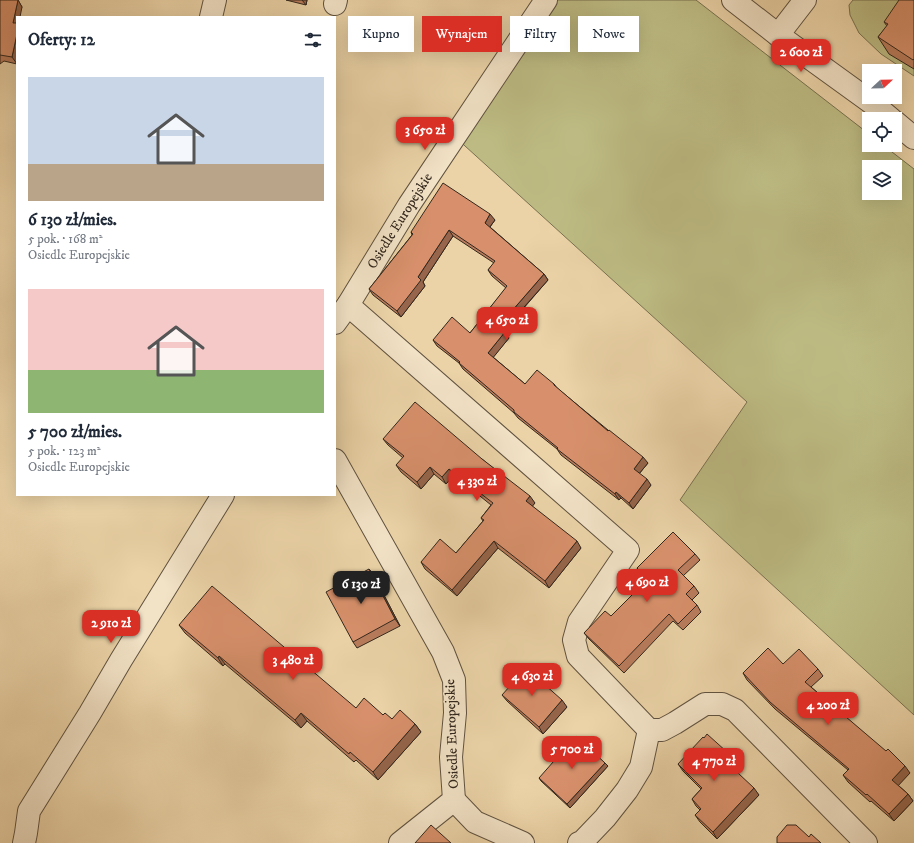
<!DOCTYPE html>
<html lang="pl">
<meta charset="utf-8">
<style>
body{margin:0;font-family:"IM FELL DW Pica",serif;background:#f6f6f7;color:#1f2937;height:100vh;display:flex;flex-direction:column;font-size:15px;white-space:nowrap}
*{box-sizing:border-box;margin:0}
p{font-size:13px;color:#747a83}
.icon{flex:none;width:22px;height:22px;fill:none;stroke:currentColor;stroke-width:2;stroke-linecap:round;stroke-linejoin:round}
.map{position:relative;flex:1;overflow:hidden}
.panel{position:absolute;left:16px;top:16px;width:320px;height:480px;display:flex;flex-direction:column;background:#fff;border-radius:0px;box-shadow:0 4px 16px #0002}
.panel>*{flex:none}
.top-card{position:absolute;left:348px;top:16px;width:380px;height:36px;display:flex;gap:8px}
.needle{width:26px;rotate:68deg}
.fabs{position:absolute;left:862px;top:64px;display:grid;gap:8px}
.fabs a{display:grid;place-items:center;width:40px;height:40px;border-radius:0px;background:#fff;box-shadow:0 4px 16px #0002;font-size:20px}
.price{position:absolute;translate:-50% -34px;padding:0 9px;border-radius:8px;background:#d93025;color:#fff;font-size:13px;line-height:26px;filter:drop-shadow(0 1px 2px #0008)}
.price::after{content:'';position:absolute;left:50%;top:24px;width:12px;height:9px;margin-left:-6px;background:inherit;clip-path:polygon(0 0,100% 0,50% 100%)}
.price.current{background:#222;color:#fff}
ul{padding:0;list-style:none}
li{display:grid;align-content:center;gap:8px;height:212px;padding:0 12px}
li span{display:grid;place-items:center;height:124px;border-radius:0px;color:#555}
li>.icon{margin-inline-start:auto}
span .icon{width:72px;height:72px;fill:#fffc;stroke-width:1}
li b{font-size:17px}
h2{display:flex;justify-content:space-between;align-items:center;height:48px;padding:0 12px;font-size:17px}
.tag{padding:0 14px;border-radius:0px;background:#fff;box-shadow:0 4px 16px #0002;font-size:14px;line-height:36px}
.tag.current{background:#d93025;color:#fff}
.map>svg:first-child{display:block}
</style>
<div class="map">
<svg width="914" height="843" viewBox="0 0 914 843">
<rect width="100%" height="100%" fill="#ebd3a7"/>
<filter id="stains"><feTurbulence type="fractalNoise" baseFrequency=".005" numOctaves="4"/><feColorMatrix values="0 0 0 0 .2 0 0 0 0 .09 0 0 0 0 .02 0 0 0 .5 -.17"/></filter>
<radialGradient id="worn" r=".72"><stop offset=".6" stop-color="#630" stop-opacity="0"/><stop offset="1" stop-color="#630" stop-opacity=".3"/></radialGradient>
<!-- green -->
<g fill="#bdbb83" stroke="#787150" fill-rule="evenodd">
<path d="M545,0H696L869,134V145H883L914,169V715L680,500L747,402L454,136ZM869,167H895V193H869Z"/>
<path d="M853,0H914V76L881,54L859,33L850,15L849,5Z"/>
</g>
<g fill="none" stroke-linecap="round" stroke-linejoin="round">
<!-- minor casing -->
<g stroke="#605240" stroke-width="24">
<g id="minor">
<path d="M733,0L778,35L872,103L891,119"/>
<path d="M335,4L336,0"/>
<path d="M211,17L215,0"/>
<path d="M778,35L805,0"/>
<path d="M895,122L914,138"/>
<path d="M348,305L628,550L579,622L574,640L578,656L649,730H662L675,723L705,704H722L735,710L866,843"/>
<path d="M335,323L348,305L409,205L546,0"/>
<path d="M335,460L443,652L454,680L455,713L451,757L454,800L400,843"/>
<path d="M454,800L475,822L523,843"/>
<path d="M24,843L26,833L29,811L90,713L121,660L223,495"/>
<path d="M579,843L582,842L605,818L627,790L641,767L649,730"/>
</g>
</g>
<!-- minor -->
<use href="#minor" stroke="#f2e2c6" stroke-width="22"/>
</g>
<!-- wall -->
<g fill="#b97c5c" stroke="#32271d">
<path d="M0,0H18L22,7L17,17V64L4,61L0,64Z"/>
<path d="M286,0H307L306,5Z"/>
<path d="M914,0V69L889,54L878,37L887,26L884,22Z"/>
<path d="M495,220L490,227L544,274L548,280L504,331L509,338L493,357L525,384H554L557,388L648,463L639,474L651,485L633,509L621,498L619,500L561,455L557,449L518,418L514,413L463,369L459,363L437,346L433,340L470,333L506,288L492,276L488,270L494,263L453,236L423,282L425,286L401,317L373,295L369,289L412,235L411,232Z"/>
<path d="M383,439L482,459L535,503L532,506L581,548L549,588L498,548L457,596L425,569L421,562L456,553L483,521L481,518L491,505L454,475L446,484L434,474L421,489L401,472L396,465L403,458L388,445Z"/>
<path d="M695,554L700,560L683,576L694,586L699,593L692,600L697,605L701,612L683,630L673,621L624,673L589,639L584,633L611,616L647,580L641,575L637,568Z"/>
<path d="M369,569L374,576L400,626L357,648L353,642Z"/>
<path d="M179,625L356,708L383,715L392,719L415,724L421,732L378,780L356,760L354,762L307,721L301,728L225,664L223,666L185,633Z"/>
<path d="M783,664L818,669L823,676L811,687L910,773L898,785L908,794L913,801L894,821L871,801L870,802L848,782L843,775L848,770L775,709L747,680L743,673Z"/>
<path d="M502,695L567,707L543,734L507,701Z"/>
<path d="M727,752L732,759L728,763L759,795L717,839L700,822L695,815L700,810L696,806L692,799L701,789L683,771L678,764Z"/>
<path d="M608,766L570,808L541,781L539,778Z"/>
</g>
<!-- shaded-wall -->
<g fill="#96654b" stroke="#32271d">
<path d="M18,0L22,7L20,17H17V29L13,23Z"/>
<path d="M302,0H307L306,5Z"/>
<path d="M17,34V64L12,57Z"/>
<path d="M490,214L495,220L489,228L485,223Z"/>
<path d="M449,230L453,236L423,282L425,286L401,317L397,311L418,277Z"/>
<path d="M544,274L548,280L502,332L498,327Z"/>
<path d="M505,332L509,338L492,359L488,353Z"/>
<path d="M643,457L648,463L638,475L634,469Z"/>
<path d="M430,467L434,474L421,489L417,482Z"/>
<path d="M449,469L454,475L446,484L442,477Z"/>
<path d="M647,479L651,485L633,509L629,503Z"/>
<path d="M616,492L621,498L619,500L615,494Z"/>
<path d="M530,496L535,503L531,508L526,501Z"/>
<path d="M494,541L498,548L457,596L452,590Z"/>
<path d="M577,541L581,548L549,588L545,581Z"/>
<path d="M369,569L374,576L400,626L395,619Z"/>
<path d="M219,656L225,664L223,666L218,658Z"/>
<path d="M562,700L567,707L543,734L539,727Z"/>
<path d="M301,713L307,721L301,728L295,720Z"/>
<path d="M415,724L421,732L378,780L373,772Z"/>
<path d="M605,763L608,766L570,808L567,804Z"/>
<path d="M905,766L910,773L897,787L892,780Z"/>
<path d="M754,788L759,795L717,839L713,832Z"/>
<path d="M908,794L913,801L894,821L889,814Z"/>
</g>
<!-- building -->
<g fill="#d7906b" stroke="#32271d">
<path d="M0,0H18L13,23H17V34L12,57L0,55Z"/>
<path d="M899,0H914V59L913,60L878,37L888,24L884,22Z"/>
<path d="M443,183L490,214L485,223L544,274L498,327L505,332L488,353L525,384L537,370L554,384V385L608,431L609,430L643,457L634,469L647,479L629,503L616,492L615,494L557,449L558,448L514,412V410L459,363L460,362L433,340L452,317L470,333L507,286L488,270L495,261L449,230L418,277L421,280L397,311L369,289L413,234L411,232Z"/>
<path d="M415,402L482,459L530,496L526,501L577,541L545,581L494,541L452,590L421,562L440,539L456,553L484,520L481,518L493,503L449,469L442,477L430,467L417,482L396,465L404,456L383,439Z"/>
<path d="M673,532L695,554L678,570L694,586L686,594L697,605L678,624L669,614L619,666L584,633L605,611L611,616L648,579L637,568Z"/>
<path d="M369,569L395,619L353,642L326,592Z"/>
<path d="M212,586L356,708L364,698L383,715L385,713L392,719L400,710L415,724L373,772L350,752L349,754L301,713L295,720L219,656L218,658L179,625Z"/>
<path d="M768,648L783,664L799,649L818,669L805,682L886,751L888,749L905,766L892,780L908,794L889,814L867,794L866,795L843,775L849,769L770,702L743,673Z"/>
<path d="M526,668L562,700L539,727L502,695Z"/>
<path d="M707,734L727,752L722,758L754,788L713,832L695,815L701,809L692,799L702,788L678,764L703,737L704,738Z"/>
<path d="M576,736L605,763L567,804L539,778Z"/>
<path d="M431,825L451,843H415Z"/>
<path d="M787,825H796L809,837L811,834L821,843H777V837Z"/>
</g>
<g text-anchor="middle" dominant-baseline="central" stroke-width="3" stroke-linejoin="round" paint-order="stroke">
<!-- street labels -->
<g font-size="14" fill="#32271d" stroke="#f2e2c6">
<text transform="translate(400 221) rotate(-58)">Osiedle Europejskie</text>
<text transform="translate(452 734) rotate(-92)">Osiedle Europejskie</text>
</g>
</g>
<rect width="100%" height="100%" filter="url(#stains)"/>
<rect width="100%" height="100%" fill="url(#worn)"/>
</svg>
<div class="fabs">
<a><svg class="needle" viewBox="-14 -14 28 28"><path d="M0-13l5 13h-10z" fill="#e53935"/><path d="M0 13l5-13h-10z" fill="#747a83"/></svg></a>
<a><svg class="icon" aria-label="locate" viewBox="0 0 24 24"><circle cx="12" cy="12" r="6"/><path d="M12 2v4M12 18v4M2 12h4M18 12h4"/></svg></a>
<a><svg class="icon" aria-label="layers" viewBox="0 0 24 24"><path d="M12 4l9 5-9 5-9-5zM3 14l9 5 9-5"/></svg></a>
</div>
<b class="price" style="left:801px;top:73px">2 600 zł</b>
<b class="price" style="left:425px;top:151px">3 650 zł</b>
<b class="price" style="left:507px;top:341px">4 650 zł</b>
<b class="price" style="left:477px;top:502px">4 330 zł</b>
<b class="price" style="left:647px;top:603px">4 690 zł</b>
<b class="price current" style="left:361px;top:605px">6 130 zł</b>
<b class="price" style="left:111px;top:644px">2 910 zł</b>
<b class="price" style="left:293px;top:681px">3 480 zł</b>
<b class="price" style="left:532px;top:697px">4 630 zł</b>
<b class="price" style="left:828px;top:726px">4 200 zł</b>
<b class="price" style="left:572px;top:770px">5 700 zł</b>
<b class="price" style="left:714px;top:782px">4 770 zł</b>
<div class="top-card">
<a class="tag">Kupno</a>
<a class="tag current">Wynajem</a>
<a class="tag">Filtry</a>
<a class="tag">Nowe</a>
</div>
<section class="panel">
<h2>Oferty: 12<svg class="icon" aria-label="filters" viewBox="0 0 24 24"><path d="M4 7h16M4 17h16"/><circle cx="9" cy="7" r="2"/><circle cx="15" cy="17" r="2"/></svg></h2>
<ul>
<li><span style="background:linear-gradient(#c9d6e8 70%,#b9a48a 0)"><svg class="icon" aria-label="home" viewBox="0 0 24 24"><path d="M3 11l9-7 9 7M6 9v11h12V9"/></svg></span><div><b>6 130 zł/mies.</b><p>5 pok. · 168 m²</p><p>Osiedle Europejskie</p></div></li>
<li><span style="background:linear-gradient(#f6c9c9 65%,#8fb573 0)"><svg class="icon" aria-label="home" viewBox="0 0 24 24"><path d="M3 11l9-7 9 7M6 9v11h12V9"/></svg></span><div><b>5 700 zł/mies.</b><p>5 pok. · 123 m²</p><p>Osiedle Europejskie</p></div></li>
</ul>
</section>
</div>
